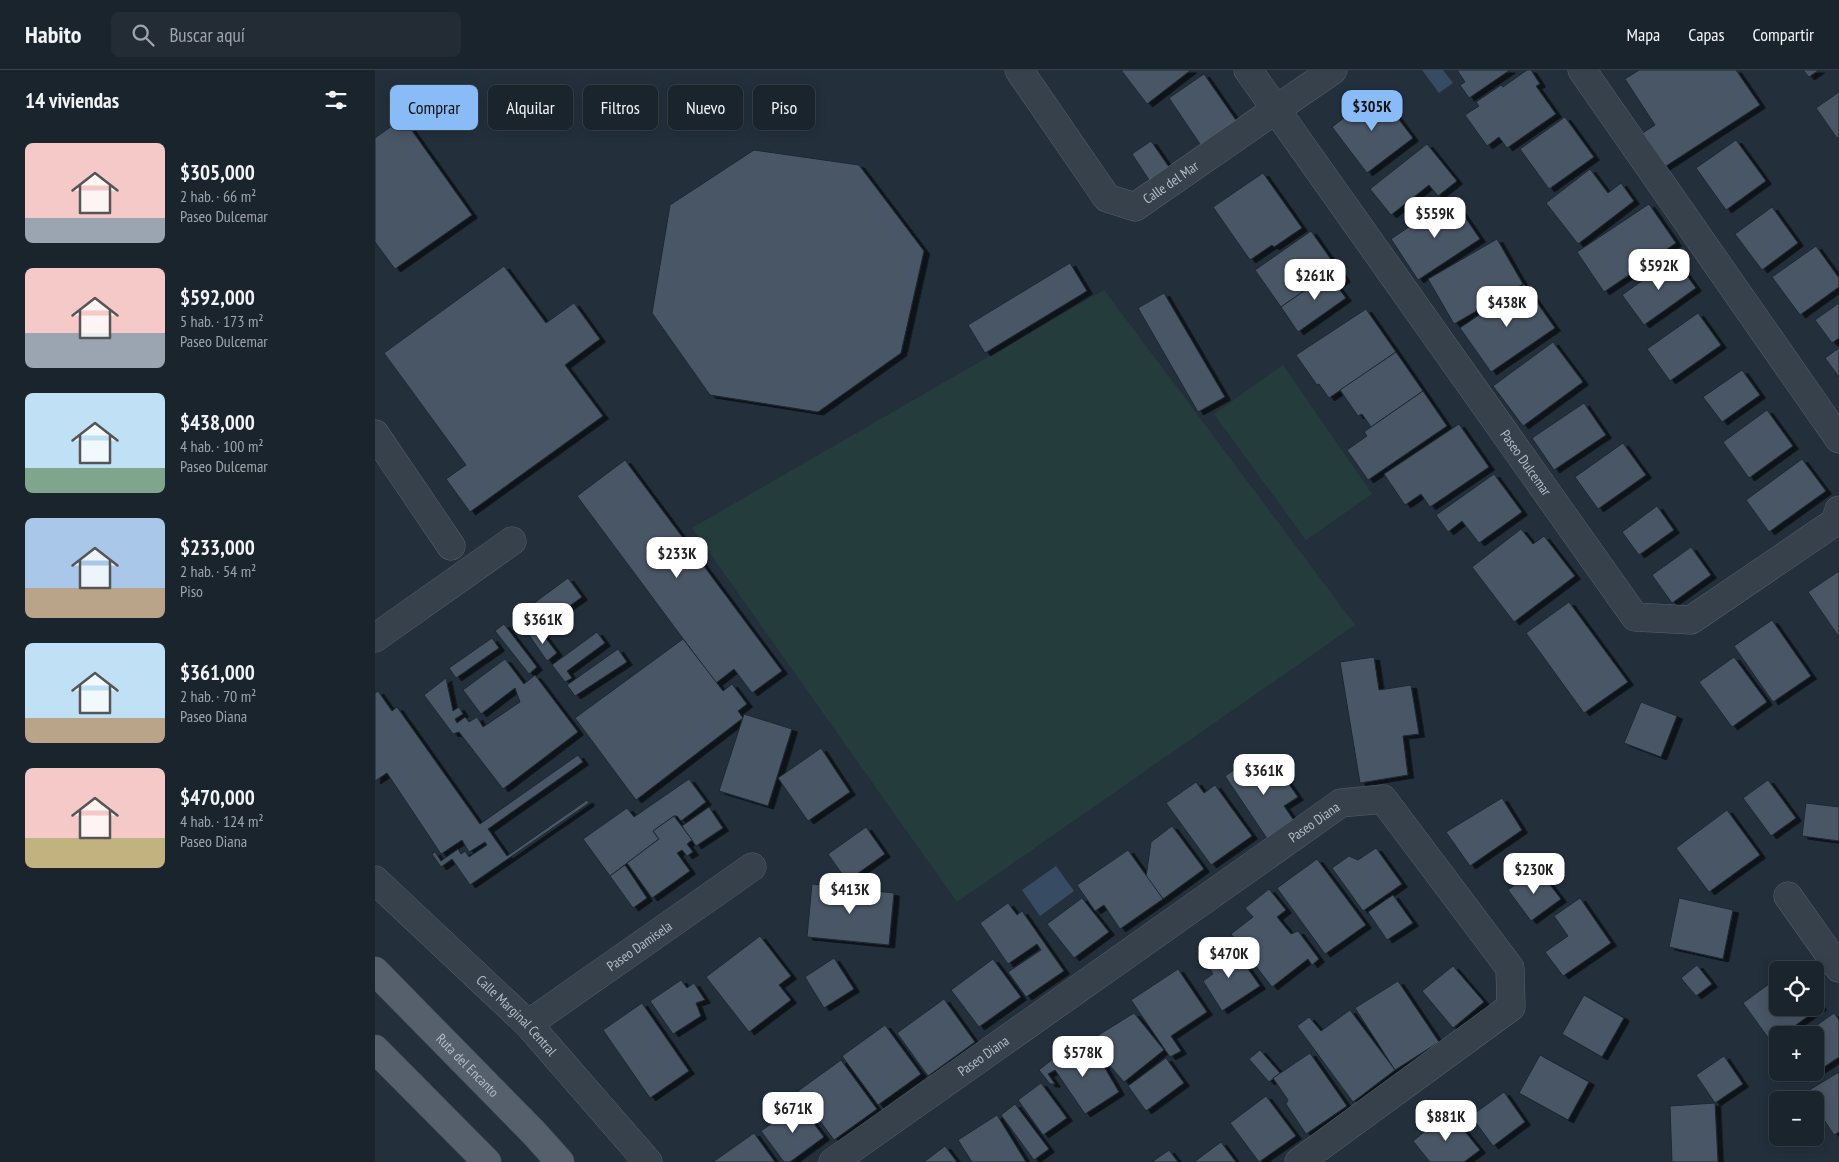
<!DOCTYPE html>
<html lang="es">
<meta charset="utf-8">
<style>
body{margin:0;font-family:"PT Sans Narrow",sans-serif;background:#232c35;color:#f1f3f6;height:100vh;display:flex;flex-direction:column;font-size:19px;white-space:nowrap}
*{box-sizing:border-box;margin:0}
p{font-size:16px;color:#9fa4aa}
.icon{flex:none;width:28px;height:28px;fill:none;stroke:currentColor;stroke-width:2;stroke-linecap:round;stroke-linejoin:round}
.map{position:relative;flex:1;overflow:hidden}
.side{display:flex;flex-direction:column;background:#1a242d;width:375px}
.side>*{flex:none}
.banner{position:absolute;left:15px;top:15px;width:475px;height:45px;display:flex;gap:10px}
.tools{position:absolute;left:1394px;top:891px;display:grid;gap:10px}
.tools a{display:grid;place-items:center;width:55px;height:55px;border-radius:8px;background:#1a242d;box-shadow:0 2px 12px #0003,0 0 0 1px #384149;font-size:25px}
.price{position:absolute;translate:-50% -42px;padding:0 11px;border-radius:10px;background:#fff;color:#222;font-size:16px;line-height:32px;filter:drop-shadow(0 1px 2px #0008)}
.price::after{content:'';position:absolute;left:50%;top:30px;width:15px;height:11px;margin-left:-8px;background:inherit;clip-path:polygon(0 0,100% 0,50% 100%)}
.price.selected{background:#89bbf7;color:#111}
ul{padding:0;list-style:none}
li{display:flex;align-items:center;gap:15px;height:125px;padding:0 25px}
li span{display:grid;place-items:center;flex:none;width:140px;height:100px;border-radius:8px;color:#555}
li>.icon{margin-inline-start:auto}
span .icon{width:60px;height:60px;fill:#fffc;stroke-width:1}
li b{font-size:21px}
h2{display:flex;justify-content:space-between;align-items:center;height:60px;padding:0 25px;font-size:21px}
.tag{padding:0 18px;border-radius:8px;background:#1a242d;box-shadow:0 2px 12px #0003,0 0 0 1px #384149;font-size:18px;line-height:45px}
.tag.selected{background:#89bbf7;color:#111}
header{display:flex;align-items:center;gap:30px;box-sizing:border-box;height:70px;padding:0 25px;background:#1a242d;border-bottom:1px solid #384149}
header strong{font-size:24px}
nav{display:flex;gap:28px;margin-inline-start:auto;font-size:18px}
.search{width:350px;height:45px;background:#232c35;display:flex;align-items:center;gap:12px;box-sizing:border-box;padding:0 18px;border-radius:8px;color:#9fa4aa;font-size:19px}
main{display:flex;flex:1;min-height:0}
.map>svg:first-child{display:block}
</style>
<header>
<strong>Habito</strong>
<div class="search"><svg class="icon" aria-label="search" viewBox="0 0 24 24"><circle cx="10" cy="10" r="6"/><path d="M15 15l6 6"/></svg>Buscar aquí</div>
<nav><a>Mapa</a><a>Capas</a><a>Compartir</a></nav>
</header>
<main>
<section class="side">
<h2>14 viviendas<svg class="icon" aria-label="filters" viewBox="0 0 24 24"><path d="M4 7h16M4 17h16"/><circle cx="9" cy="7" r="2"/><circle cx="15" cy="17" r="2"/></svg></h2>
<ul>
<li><span style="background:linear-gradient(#f6c9c9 75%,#9aa5b1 0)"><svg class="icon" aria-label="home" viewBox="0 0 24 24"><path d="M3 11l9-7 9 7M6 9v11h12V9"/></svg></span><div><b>$305,000</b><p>2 hab. · 66 m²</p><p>Paseo Dulcemar</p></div></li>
<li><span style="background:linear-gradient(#f6c9c9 65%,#9aa5b1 0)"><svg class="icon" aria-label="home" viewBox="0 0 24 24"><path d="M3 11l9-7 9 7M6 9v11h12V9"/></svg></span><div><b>$592,000</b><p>5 hab. · 173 m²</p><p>Paseo Dulcemar</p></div></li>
<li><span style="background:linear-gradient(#bfe0f5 75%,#7fa58c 0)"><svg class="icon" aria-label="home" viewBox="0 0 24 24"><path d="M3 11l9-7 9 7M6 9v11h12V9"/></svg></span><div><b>$438,000</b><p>4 hab. · 100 m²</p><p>Paseo Dulcemar</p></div></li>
<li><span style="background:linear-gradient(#a9c7e8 70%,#b9a48a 0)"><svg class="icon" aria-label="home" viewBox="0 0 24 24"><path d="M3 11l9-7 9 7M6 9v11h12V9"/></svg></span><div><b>$233,000</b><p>2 hab. · 54 m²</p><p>Piso</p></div></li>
<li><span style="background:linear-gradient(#bfe0f5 75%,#b9a48a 0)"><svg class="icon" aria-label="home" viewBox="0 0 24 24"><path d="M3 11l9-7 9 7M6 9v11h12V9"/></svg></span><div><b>$361,000</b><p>2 hab. · 70 m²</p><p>Paseo Diana</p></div></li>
<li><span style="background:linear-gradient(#f6c9c9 70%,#c2b280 0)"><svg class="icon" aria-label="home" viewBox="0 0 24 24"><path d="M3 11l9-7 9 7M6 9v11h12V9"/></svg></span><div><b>$470,000</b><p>4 hab. · 124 m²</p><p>Paseo Diana</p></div></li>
</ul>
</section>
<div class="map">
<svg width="1464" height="1092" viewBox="0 0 1464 1092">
<defs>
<filter id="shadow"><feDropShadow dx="5.5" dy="3" stdDeviation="0" flood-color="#0009"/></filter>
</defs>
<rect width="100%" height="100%" fill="#23303c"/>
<!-- green -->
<g fill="#253c3d">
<path d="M729,220L980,555L582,832L317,458Z"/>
<path d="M908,295L997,424L931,470L839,344Z"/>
</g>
<!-- water -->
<g fill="#374c63">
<path d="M1047,0H1068L1078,13L1064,23Z"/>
<path d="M681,796L699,821L665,846L647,820Z"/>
</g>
<!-- building -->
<g fill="#495765" stroke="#1e2833" filter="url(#shadow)">
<path d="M746,0H816L772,34Z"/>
<path d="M1082,0H1135L1094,28L1085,15L1090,12Z"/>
<path d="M1152,0H1156L1165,14L1161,16L1181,44L1132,78L1124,67L1112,76L1090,45L1104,36L1101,32L1126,15L1128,17Z"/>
<path d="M1264,0H1361L1385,35L1288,98L1266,64L1280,55L1250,9Z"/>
<path d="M1428,0H1444L1434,7Z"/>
<path d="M829,4L863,53L827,77L794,28Z"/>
<path d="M1003,22L1038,68L992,103L957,57Z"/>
<path d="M1464,22V67L1462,68L1441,38Z"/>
<path d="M1190,47L1219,87L1174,119L1145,79Z"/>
<path d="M28,48L97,145L20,199L0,172V68Z"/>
<path d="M1361,70L1391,111L1351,140L1321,98Z"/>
<path d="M776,71L796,100L776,113L757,84Z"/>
<path d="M1052,74L1082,111L1063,126L1054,115L1016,145L995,119Z"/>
<path d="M379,80L484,95L549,181L526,283L443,342L335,325L277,243L295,135Z"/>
<path d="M1215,99L1233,123L1246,113L1259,131L1203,174L1171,133Z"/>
<path d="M888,103L927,158L899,177L897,175L875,190L838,137Z"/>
<path d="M1077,128L1105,169L1043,210L1016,169Z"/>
<path d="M1274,134L1301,173L1229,222L1202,182Z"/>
<path d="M1397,137L1423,173L1387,200L1360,164Z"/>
<path d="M936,161L962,198L906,237L880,200Z"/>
<path d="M1122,169L1148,214L1079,254L1053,209Z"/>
<path d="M1441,176L1464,208V217L1425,245L1397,207Z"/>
<path d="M1299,188L1321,218L1269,255L1247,225Z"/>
<path d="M695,193L712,221L610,283L593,255Z"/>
<path d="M129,196L171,253L199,233L225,269L190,295L228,346L95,442L71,409L91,395L9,283Z"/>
<path d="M962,198L970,209L961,215L971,228L923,262L906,237Z"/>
<path d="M1149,214L1180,258L1116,302L1085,258Z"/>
<path d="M789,223L850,327L823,342L763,238Z"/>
<path d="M1464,233V268L1457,273L1440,250Z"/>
<path d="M991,239L1021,282L954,328L944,314L942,315L921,285Z"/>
<path d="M1323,243L1346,275L1295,311L1272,279Z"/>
<path d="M1178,272L1208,312L1148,356L1118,316Z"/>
<path d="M1464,278V307L1450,288Z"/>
<path d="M1021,282L1048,321L996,357L987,344L983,346L965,320Z"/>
<path d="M1367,300L1385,325L1347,352L1328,327Z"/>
<path d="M1048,321L1072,356L993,410L972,380L992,366L989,362L996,357Z"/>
<path d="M1209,333L1231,365L1179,400L1157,368Z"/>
<path d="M1392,340L1418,376L1374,408L1348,372Z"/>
<path d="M1084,354L1114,397L1055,437L1046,424L1030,435L1009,404Z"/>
<path d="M1248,373L1271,405L1223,439L1200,407Z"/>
<path d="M1427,389L1451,421L1394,462L1371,430Z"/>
<path d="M250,390L407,601L377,623L359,599L341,613L202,426Z"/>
<path d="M1119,404L1147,442L1104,473L1087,451L1073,462L1061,445Z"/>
<path d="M1282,436L1299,460L1264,485L1247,462Z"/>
<path d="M1146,459L1158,474L1169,466L1200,506L1139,552L1097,497Z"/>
<path d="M1316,477L1336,505L1297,533L1277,505Z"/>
<path d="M1464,501V567L1433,522Z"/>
<path d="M193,508L207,527L154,565L140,547Z"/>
<path d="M1194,532L1253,612L1209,643L1151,563Z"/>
<path d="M1397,550L1436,606L1398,632L1359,576Z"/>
<path d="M129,554L162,597L154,604L120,561Z"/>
<path d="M164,559L182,583L172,591L154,565Z"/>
<path d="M222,562L230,573L192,601L197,608L190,612L177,595Z"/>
<path d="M117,568L124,578L81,608L74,598Z"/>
<path d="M308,569L348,621L357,614L372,634L363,641L368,648L261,730L200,648Z"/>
<path d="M243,579L252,592L200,626L192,615Z"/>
<path d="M999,587L1004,620L1036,615L1044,664L1028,666L1033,705L985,713L965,592Z"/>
<path d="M1359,587L1392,632L1357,657L1324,612Z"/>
<path d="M130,589L149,614L160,605L203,662L128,719L84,662L78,664L49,625L71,608L78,641L84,637L88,644L80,649L82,653L90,647L94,652L102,647L108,657L145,632L140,618L106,644L88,620Z"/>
<path d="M3,621L17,641L22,637L105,754L203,685L208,692L113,759L132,786L212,730L214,733L95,815L77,789L66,797L57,784L60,782L66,791L83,779L86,784L90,781L94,787L112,775L110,772L94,782L87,770L66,784L12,703L0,711V623Z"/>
<path d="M1266,632L1302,646L1286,687L1249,673Z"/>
<path d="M369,644L417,659L393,736L344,721Z"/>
<path d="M446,678L475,722L433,751L403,708Z"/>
<path d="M877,688L886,701L899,693L923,727L909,736L920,752L893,770L850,706Z"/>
<path d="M314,709L331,732L306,751L302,746H299L278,761L284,769L235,806L208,769L252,738L259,747Z"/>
<path d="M1393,710L1421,748L1396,766L1368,728Z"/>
<path d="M821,712L829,723L840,715L877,766L836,795L791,733Z"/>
<path d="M1127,728L1147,760L1095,796L1071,762Z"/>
<path d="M1431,733L1464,737V771L1427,766Z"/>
<path d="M334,737L348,758L321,776L307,756Z"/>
<path d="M1352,740L1385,785L1334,822L1301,778Z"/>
<path d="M299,746L317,770L312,774L318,782L312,786L307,780L302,783L315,801L277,828L252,793L284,769L278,761Z"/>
<path d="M797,756L829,799L788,829L771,807L776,772Z"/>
<path d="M491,757L510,784L472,811L453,784Z"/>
<path d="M1001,778L1027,814L988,841L957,798L974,786L983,790Z"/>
<path d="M753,780L788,829L745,859L729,835L720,841L702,815Z"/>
<path d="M942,789L991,855L950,884L902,818Z"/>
<path d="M250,795L272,828L258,838L235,806Z"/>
<path d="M1162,798L1186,829L1156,851L1133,820Z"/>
<path d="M437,814L519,823L514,875L432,867Z"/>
<path d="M894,819L911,840L902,847L916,864L923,861L944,889L937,895L933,889L897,917L856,864L878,847L870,838Z"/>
<path d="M1018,825L1038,853L1012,870L993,842Z"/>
<path d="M707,828L734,862L699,888L672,854Z"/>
<path d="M1205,828L1236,873L1188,906L1170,882L1193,866L1179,846Z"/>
<path d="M1304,828L1358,840L1348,889L1294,877Z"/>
<path d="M633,833L642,845L647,841L689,901L651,927L633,902L666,880L662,874L633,894L605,853Z"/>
<path d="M385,866L416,906L404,915L416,930L374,962L331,907Z"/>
<path d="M857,876L885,916L847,941L828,911L838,904L831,893Z"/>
<path d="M459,888L479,919L449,938L430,907Z"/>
<path d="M618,889L646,927L604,957L576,920Z"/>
<path d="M1322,895L1337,914L1321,926L1306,908Z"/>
<path d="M1078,896L1109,932L1078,958L1047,921Z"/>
<path d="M803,899L832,942L796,966L806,981L795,987L756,930Z"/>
<path d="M1402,908V938H1440V929L1446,937L1407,965H1402V968L1397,973L1368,933Z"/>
<path d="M306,910L312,918L319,913L330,930L321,933L326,946L298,964L275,931Z"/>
<path d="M1023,911L1064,972L1020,1000L980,938Z"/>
<path d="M1209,925L1249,948L1227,987L1187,964Z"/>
<path d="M569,929L600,972L553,1006L522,963Z"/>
<path d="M267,933L314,1001L275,1028L228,960Z"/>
<path d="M975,940L1020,1000L978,1032L922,956L934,947L946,961Z"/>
<path d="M759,943L789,980L749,1012L714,971Z"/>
<path d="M1459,943L1464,950V987L1433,1008L1429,1002H1440V965H1428Z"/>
<path d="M510,955L546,1004L503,1035L467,986Z"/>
<path d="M714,971L744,1022L710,1044L680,1000L673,1004L680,1014H675L664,1000L679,988L686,992Z"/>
<path d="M885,980L905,1003L894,1012L874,989Z"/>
<path d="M935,983L972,1036L931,1064L911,1034L913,1030L898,1008Z"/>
<path d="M1165,985L1214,1012L1193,1050L1144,1023Z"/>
<path d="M1349,986L1368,1014L1340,1033L1321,1005Z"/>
<path d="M791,988L809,1013L771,1041L753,1016Z"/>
<path d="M466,990L502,1039L459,1070L423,1021Z"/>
<path d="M1464,1002V1062L1459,1065L1440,1036V1030H1436L1431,1022Z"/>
<path d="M666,1013L692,1048L668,1065L643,1030Z"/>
<path d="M1129,1022L1150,1052L1118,1076L1096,1046Z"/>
<path d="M891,1026L921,1066L884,1092L855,1053Z"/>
<path d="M1340,1033L1343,1092H1297L1295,1036Z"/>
<path d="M424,1034L449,1067L415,1092H409L386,1061Z"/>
<path d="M640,1034L674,1079L659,1090L626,1045Z"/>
<path d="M1074,1042L1105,1080L1089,1092H1055L1038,1071Z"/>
<path d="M622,1045L651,1092H597L583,1070Z"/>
<path d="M379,1063L400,1092H338Z"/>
<path d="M846,1072L861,1092H819Z"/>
<path d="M570,1076L582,1092H549Z"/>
<path d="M794,1080L803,1092H777Z"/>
</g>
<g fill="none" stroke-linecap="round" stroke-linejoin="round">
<!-- minor casing -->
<g stroke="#555f6a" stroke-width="29">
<g id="minor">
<path id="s1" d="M644,0L732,128L760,137L958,0"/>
<path id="s2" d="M873,0L1260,547L1316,550L1460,452L1464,440"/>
<path d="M1207,0L1464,369"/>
<path d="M0,364L76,476"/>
<path d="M0,568L137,471"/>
<path id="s3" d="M0,810L153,954L273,1092"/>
<path d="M1413,826L1464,898"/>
<path id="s4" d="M153,954L377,797"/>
<path id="s5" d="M458,1092L966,733L1008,729L1135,898L1136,937L924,1092"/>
</g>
</g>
<!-- major casing -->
<g stroke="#434d58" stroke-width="29">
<g id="major">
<path id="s6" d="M0,901L160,1064L185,1092"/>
<path d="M0,979L112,1092"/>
</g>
</g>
<!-- minor -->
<use href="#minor" stroke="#37414c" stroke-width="28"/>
<!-- major -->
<use href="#major" stroke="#55606c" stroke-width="28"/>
</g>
<g text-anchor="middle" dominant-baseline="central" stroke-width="5" stroke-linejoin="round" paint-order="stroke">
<!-- street labels -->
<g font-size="14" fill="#b3bcc8" stroke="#1c2631">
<text stroke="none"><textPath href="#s1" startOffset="228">Calle del Mar</textPath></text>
<text stroke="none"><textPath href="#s2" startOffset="481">Paseo Dulcemar</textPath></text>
<text stroke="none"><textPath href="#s5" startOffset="589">Paseo Diana</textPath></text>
<text stroke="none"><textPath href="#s4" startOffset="136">Paseo Damisela</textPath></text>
<text stroke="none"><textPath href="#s3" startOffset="196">Calle Marginal Central</textPath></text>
<text stroke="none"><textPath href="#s5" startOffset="184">Paseo Diana</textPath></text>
<text stroke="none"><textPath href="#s6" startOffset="132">Ruta del Encanto</textPath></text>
</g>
</g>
</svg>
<div class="tools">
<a><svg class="icon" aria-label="locate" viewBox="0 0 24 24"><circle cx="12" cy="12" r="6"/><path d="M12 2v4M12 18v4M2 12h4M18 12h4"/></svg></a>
<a>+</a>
<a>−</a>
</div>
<b class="price selected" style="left:997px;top:62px">$305K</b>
<b class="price" style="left:1060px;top:169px">$559K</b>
<b class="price" style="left:1284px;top:221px">$592K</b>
<b class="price" style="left:940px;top:231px">$261K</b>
<b class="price" style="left:1132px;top:258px">$438K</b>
<b class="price" style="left:302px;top:509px">$233K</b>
<b class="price" style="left:168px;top:575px">$361K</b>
<b class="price" style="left:889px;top:726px">$361K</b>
<b class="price" style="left:1159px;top:825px">$230K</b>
<b class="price" style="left:475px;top:845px">$413K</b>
<b class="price" style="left:854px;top:909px">$470K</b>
<b class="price" style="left:708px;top:1008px">$578K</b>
<b class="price" style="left:418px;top:1064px">$671K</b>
<b class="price" style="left:1071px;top:1072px">$881K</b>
<div class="banner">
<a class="tag selected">Comprar</a>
<a class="tag">Alquilar</a>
<a class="tag">Filtros</a>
<a class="tag">Nuevo</a>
<a class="tag">Piso</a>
</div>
</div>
</main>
